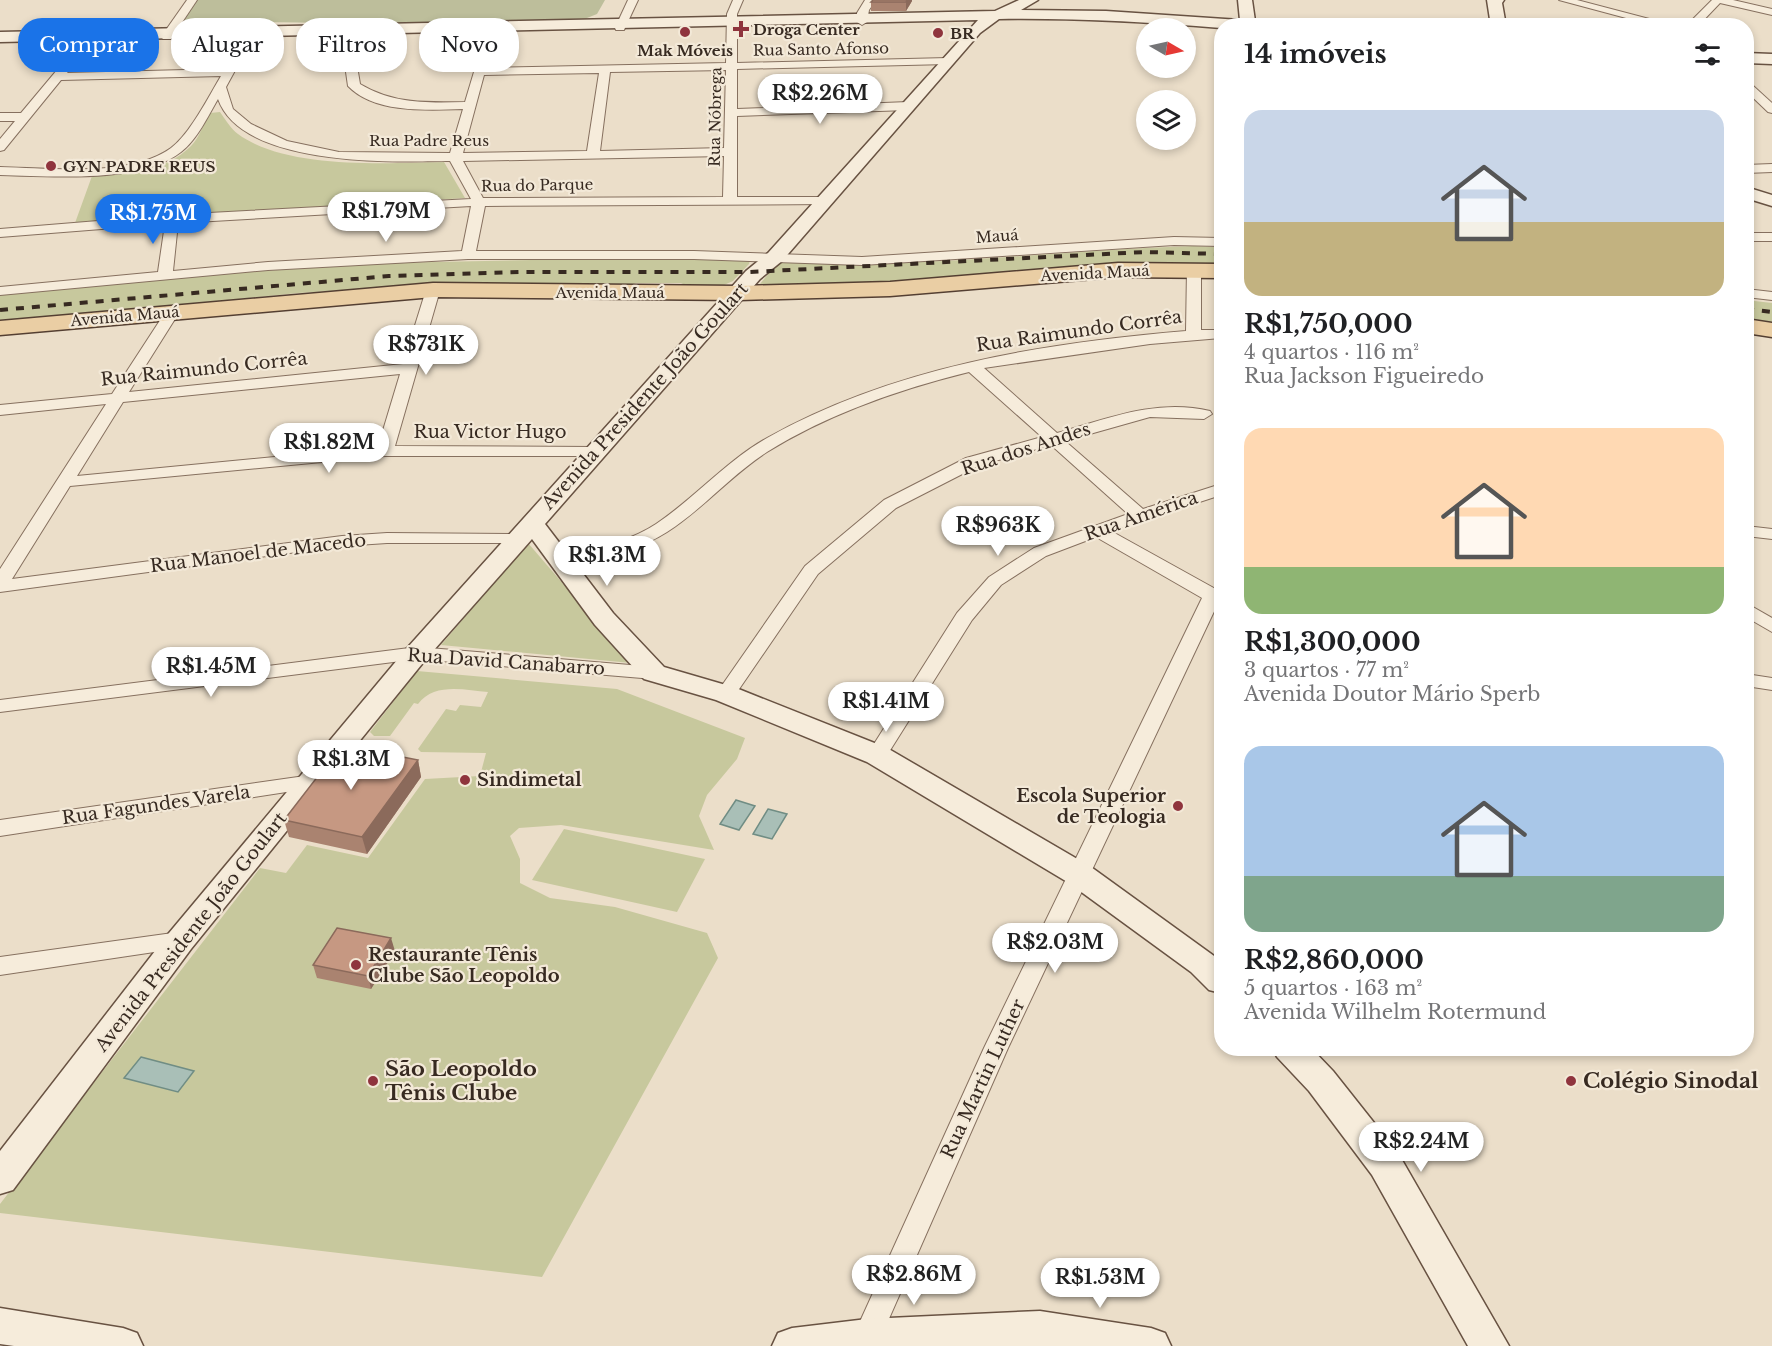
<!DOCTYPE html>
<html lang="pt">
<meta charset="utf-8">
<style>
body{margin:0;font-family:"Libre Baskerville",serif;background:#f2f2f2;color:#202124;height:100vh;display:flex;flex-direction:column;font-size:22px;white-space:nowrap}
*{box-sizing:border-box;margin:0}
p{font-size:20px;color:#757577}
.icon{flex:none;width:33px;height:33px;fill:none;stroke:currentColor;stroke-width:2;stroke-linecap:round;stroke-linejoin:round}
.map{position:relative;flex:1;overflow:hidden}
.details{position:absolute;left:1214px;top:18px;width:540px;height:1038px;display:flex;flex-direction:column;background:#fff;border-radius:24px;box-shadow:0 3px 9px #0003}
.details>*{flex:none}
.banner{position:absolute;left:18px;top:18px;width:570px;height:54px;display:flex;gap:12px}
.needle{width:39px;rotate:99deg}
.tools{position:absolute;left:1136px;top:18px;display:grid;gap:12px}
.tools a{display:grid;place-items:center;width:60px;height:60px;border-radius:50%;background:#fff;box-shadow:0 3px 9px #0003;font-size:30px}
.price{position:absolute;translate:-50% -51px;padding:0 14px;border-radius:21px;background:#fff;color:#222;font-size:20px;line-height:39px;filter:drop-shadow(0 2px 3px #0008)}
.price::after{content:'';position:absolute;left:50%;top:36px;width:18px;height:14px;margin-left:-9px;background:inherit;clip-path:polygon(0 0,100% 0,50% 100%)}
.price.current{background:#1a73e8;color:#fff}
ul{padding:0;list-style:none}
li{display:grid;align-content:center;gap:12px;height:318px;padding:0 30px}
li span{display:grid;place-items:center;height:186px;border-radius:18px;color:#555}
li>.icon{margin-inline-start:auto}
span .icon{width:108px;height:108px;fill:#fffc;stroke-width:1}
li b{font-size:26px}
h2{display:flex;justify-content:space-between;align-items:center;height:72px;padding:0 30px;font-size:26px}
.pill{padding:0 21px;border-radius:24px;background:#fff;box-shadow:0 3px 9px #0003;font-size:21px;line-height:54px}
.pill.current{background:#1a73e8;color:#fff}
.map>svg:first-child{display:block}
</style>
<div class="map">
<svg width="1772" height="1346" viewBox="0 0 1772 1346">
<rect width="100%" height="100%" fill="#ebdec9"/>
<!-- green -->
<g fill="#c7c89d">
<path d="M220,112C225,119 231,129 238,134C287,170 386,163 444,162L465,198L75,223L92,176C126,173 165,172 191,146C199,138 204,123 210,113Z"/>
<path d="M1193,246L1221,247V268L767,287L760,284L778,262C916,270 1055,250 1193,246Z"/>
<path d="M629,258L750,260L749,264L733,281L724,285L689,287L681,283H636L625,288L404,287L298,293L0,323V295L217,274L384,263Z"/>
<path d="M1746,300L1772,303V324L1746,321Z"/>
<path d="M528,543L631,663L441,645Z"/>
<path d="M417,671L617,689L745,738L737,759L707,795L699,816L714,850L561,825L519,828L510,836L520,859V883L550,898L615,907L707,933L718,958L542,1277L0,1213V1204L260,868L286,873L307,845L368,858L425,779L480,776L486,753L421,752L418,749L446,709L456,711L460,705L481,707L488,692C465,690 434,682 418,704L414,703L390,736H374L370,732Z"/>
<path d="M564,829L705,859L677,912L532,880Z"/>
</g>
<!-- cemetery -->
<path fill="#bdbe9b" d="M197,0H605L597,14L587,18L584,22L343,26L344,23L182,21Z"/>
<!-- water -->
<g fill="#a9bfb7" stroke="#708d84" stroke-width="1.5">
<path d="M736,800L755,806L739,830L720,824Z"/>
<path d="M768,809L787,814L772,839L753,834Z"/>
<path d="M141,1057L194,1071L178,1092L124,1078Z"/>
</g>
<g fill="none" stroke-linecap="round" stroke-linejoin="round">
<!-- street casing -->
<g stroke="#86705f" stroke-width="2">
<g id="street">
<path d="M187,0H197L171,39H163L161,37Z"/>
<path d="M628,0H638L624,30H616L615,28Z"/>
<path d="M733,0H743L737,14V63L948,58L954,61L948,64L737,69V109L908,102L914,106L908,110L737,116V197H824L829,198L831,201L829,204L485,206L476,251H694L862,257L1174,237L1221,238V246L1174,245L862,265L694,259H468L268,270L0,295V287L158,272L165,224L0,237V229L172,215L471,199L450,161C392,162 242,167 218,99C208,116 197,140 181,152C140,184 50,176 0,175V167C50,168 129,178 171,148C190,134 209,96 221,76L61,80L4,150L0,151V139L15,121H0V113H21L88,33H96L98,35L67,73L225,69L247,30H255L256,32L226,87L233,109L251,124L287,141L339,152L450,153L463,109C428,110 375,114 348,86L346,72L367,27L371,26L376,29L358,72L360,84C393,104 428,103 465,102L488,25L492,24L497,27L486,68L726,63L727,14ZM726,70L724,148L600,151L610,72ZM599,73L587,151L463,153L484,75ZM724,156L723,197L483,198L463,161ZM471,206L462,251L268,262L173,271L178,223Z"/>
<path d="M865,0H876L869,10L867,22L862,25L857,22V13Z"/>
<path d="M1559,0H1577L1676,26H1656Z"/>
<path d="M1712,0H1733L1772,9V15L1720,3L1698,26H1686Z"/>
<path d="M1746,81L1750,83L1772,103V113L1768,112L1746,91Z"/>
<path d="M1772,164V172L1746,173V165Z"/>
<rect x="1746" y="233" width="26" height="8"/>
<path d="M1194,265L1201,269V330H1221V338L1150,344L984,368L1057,433C1106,419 1157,398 1210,411L1212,414L1204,419L1150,417L1065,441L1143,509L1221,484V495L1111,531L1221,592V604L1218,603L1008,1048L877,1346H857L853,1337L984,1048L1202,598L1096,537L1046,556L1001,585L972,620L884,760L877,762L870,760L867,755L957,613L989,577L1034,548L1128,514L1051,445L978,466L896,508L818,574L733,698L726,700L719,698L716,694L805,566L884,500L966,458L1042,437L969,372C900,389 828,414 767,452C731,475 703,509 667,532C636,552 596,558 560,567L554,566L551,562L554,558C588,549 626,544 656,524C695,498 726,461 767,438C893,367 1043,343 1186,331L1187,269Z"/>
<path d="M433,286L440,290L395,446L594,447L602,452L600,456H385L70,486L12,579L342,536L387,533L518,534L524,535L527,539L524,543H387L342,546L0,592V569L106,404L0,415V405L112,394L168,308L173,307L180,311L129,392L403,364L426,290ZM400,374L378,447L77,476L123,402Z"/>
<path d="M1746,289L1772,292V300L1746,297Z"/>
<path d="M1746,526L1772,529V539L1746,536Z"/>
<path d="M1746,603L1772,618V632L1746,617Z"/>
<path d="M417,647L654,667L661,669L664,673L661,677L654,679L417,659L0,712V700Z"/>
<path d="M1746,674L1772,678V690L1746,686Z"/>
<path d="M312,775L319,777L322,782L319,787L0,836V820Z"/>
<path d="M180,932L188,935L192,941L188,947L0,975V957Z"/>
</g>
</g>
<!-- secondary casing -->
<g stroke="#685242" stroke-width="3">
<g id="secondary">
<path d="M1019,0H1038L1021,10L1106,11L1240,20L1238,0H1252L1255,21L1265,26H1221V28C1147,22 1074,18 999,19L980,33L782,261L760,279L545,524L613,613L664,667L736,688L887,748L1091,867L1221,961V993L1209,990L1191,972L1069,883L867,762L716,700L644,679L595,625L532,539L426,659L191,949L13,1190L0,1194V1151L169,933L408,647L746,271L768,253L978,20L0,42V32L995,11Z"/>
<path d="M1487,0H1504L1502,3L1506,26H1491Z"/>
<path d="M1746,53L1772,54V64L1746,63Z"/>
<path d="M1746,187L1772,195V206L1746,198Z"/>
<path d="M1272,1048H1311L1333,1071L1398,1153L1509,1346H1468L1372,1175L1309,1091L1277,1057Z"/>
<path d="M0,1308L123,1328L137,1333L143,1346H14L0,1344Z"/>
<path d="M1040,1311L1151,1328L1165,1333L1171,1346H772L778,1333L792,1328L867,1319Z"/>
</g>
</g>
<!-- primary casing -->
<g stroke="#543f32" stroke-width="3">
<g id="primary">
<path d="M1118,263L1221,264V278L1118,277L890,296L739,300L433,297L0,335V321L433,283L739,286L890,282Z"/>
<path d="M1746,319L1772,323V337L1746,333Z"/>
</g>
</g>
<!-- street -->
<use href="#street" fill="#f6ecdb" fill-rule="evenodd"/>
<!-- secondary -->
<use href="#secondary" fill="#f6ecdb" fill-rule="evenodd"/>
<!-- primary -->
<use href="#primary" fill="#eacea4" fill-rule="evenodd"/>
<!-- rail -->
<g stroke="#372a21" stroke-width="4" stroke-dasharray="8 8" stroke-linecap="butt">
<path d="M1746,309L1772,312"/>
<path d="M0,310L389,276L520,272H750L1145,252L1221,254"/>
</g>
</g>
<!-- wall -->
<g fill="#aa8370">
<path d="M912,1L906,11H871V2Z"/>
<path d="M418,760L421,777L367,854L289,837L284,820Z"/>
<path d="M395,951L371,989L317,978L313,965Z"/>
</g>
<!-- shaded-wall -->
<g fill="#8b6a5b">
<path d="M907,0H912V1L906,11V2Z"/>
<path d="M418,760L421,777L367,854L362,837Z"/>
<path d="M391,938L395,951L371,989L368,976Z"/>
</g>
<!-- building -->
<g fill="#c69882" stroke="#8b6a5b" stroke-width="1.5">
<path d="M873,0H907L906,2H871Z"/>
<path d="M342,745L418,760L362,837L284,820Z"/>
<path d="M337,928L391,938L368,976L313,965Z"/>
</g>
<!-- markers -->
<g fill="#8f343d" stroke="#f3e9d8" stroke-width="2">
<path d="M738 20h6v6h6v6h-6v6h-6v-6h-6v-6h6z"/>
<circle cx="685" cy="32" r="6"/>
<circle cx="938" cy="33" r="6"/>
<circle cx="51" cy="166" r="6"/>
<circle cx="465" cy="780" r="6"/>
<circle cx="1178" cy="806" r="6"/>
<circle cx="356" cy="965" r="6"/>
<circle cx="373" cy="1081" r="6"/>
<circle cx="1571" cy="1081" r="6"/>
</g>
<g text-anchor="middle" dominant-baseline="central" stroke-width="4.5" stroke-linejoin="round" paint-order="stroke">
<!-- far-poi labels -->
<g font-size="15" font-weight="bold" fill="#372a21" stroke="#f3e9d8" text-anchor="start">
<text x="753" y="29">Droga Center</text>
<text x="950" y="33">BR</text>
<text x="685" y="50" text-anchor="middle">Mak Móveis</text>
<text x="63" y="166">GYN PADRE REUS</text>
</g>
<!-- far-street labels -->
<g font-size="15" fill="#372a21" stroke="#f3e9d8">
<text transform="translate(821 49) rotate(-1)">Rua Santo Afonso</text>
<text transform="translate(715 117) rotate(-89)">Rua Nóbrega</text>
<text x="429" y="140">Rua Padre Reus</text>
<text transform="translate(537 185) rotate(-1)">Rua do Parque</text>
<text transform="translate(997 236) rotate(-4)">Mauá</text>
<text transform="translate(1095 273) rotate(-3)">Avenida Mauá</text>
<text x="610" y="292">Avenida Mauá</text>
<text transform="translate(125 316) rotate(-5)">Avenida Mauá</text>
</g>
<!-- street labels -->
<g font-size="18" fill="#372a21" stroke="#f3e9d8">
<text transform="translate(1079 331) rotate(-8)">Rua Raimundo Corrêa</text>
<text transform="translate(204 369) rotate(-6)">Rua Raimundo Corrêa</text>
<text transform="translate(645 396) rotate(-48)">Avenida Presidente João Goulart</text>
<text x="490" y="432">Rua Victor Hugo</text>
<text transform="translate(1026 449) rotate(-18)">Rua dos Andes</text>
<text transform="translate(1141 516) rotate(-19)">Rua América</text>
<text transform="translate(258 553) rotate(-7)">Rua Manoel de Macedo</text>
<text transform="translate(506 662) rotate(4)">Rua David Canabarro</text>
<text transform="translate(156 805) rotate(-8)">Rua Fagundes Varela</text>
<text transform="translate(191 932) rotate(-52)">Avenida Presidente João Goulart</text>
<text transform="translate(983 1079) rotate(-65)">Rua Martin Luther</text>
</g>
<!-- poi labels -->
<g font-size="18" font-weight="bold" fill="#372a21" stroke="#f3e9d8" text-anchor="start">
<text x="477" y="780">Sindimetal</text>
<text x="1166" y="796" text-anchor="end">Escola Superior<tspan x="1166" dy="21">de Teologia</tspan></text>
<text x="368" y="955">Restaurante Tênis<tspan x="368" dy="21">Clube São Leopoldo</tspan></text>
</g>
<!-- near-poi labels -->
<g font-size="21" font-weight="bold" fill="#372a21" stroke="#f3e9d8" text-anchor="start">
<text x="385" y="1069">São Leopoldo<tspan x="385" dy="24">Tênis Clube</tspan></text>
<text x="1583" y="1081">Colégio Sinodal</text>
</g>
</g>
</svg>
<div class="tools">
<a><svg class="needle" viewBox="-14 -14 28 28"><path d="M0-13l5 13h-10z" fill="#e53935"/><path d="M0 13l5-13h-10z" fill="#757577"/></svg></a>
<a><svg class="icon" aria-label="layers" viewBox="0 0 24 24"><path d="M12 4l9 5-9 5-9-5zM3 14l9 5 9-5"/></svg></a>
</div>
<b class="price" style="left:820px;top:125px">R$2.26M</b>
<b class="price" style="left:386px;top:243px">R$1.79M</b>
<b class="price current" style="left:153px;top:245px">R$1.75M</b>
<b class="price" style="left:426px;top:376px">R$731K</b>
<b class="price" style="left:329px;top:474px">R$1.82M</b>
<b class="price" style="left:998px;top:557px">R$963K</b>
<b class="price" style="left:607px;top:587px">R$1.3M</b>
<b class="price" style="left:211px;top:698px">R$1.45M</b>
<b class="price" style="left:886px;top:733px">R$1.41M</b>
<b class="price" style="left:351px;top:791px">R$1.3M</b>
<b class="price" style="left:1055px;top:974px">R$2.03M</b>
<b class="price" style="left:1421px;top:1173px">R$2.24M</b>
<b class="price" style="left:914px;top:1306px">R$2.86M</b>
<b class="price" style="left:1100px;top:1309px">R$1.53M</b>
<div class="banner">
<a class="pill current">Comprar</a>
<a class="pill">Alugar</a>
<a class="pill">Filtros</a>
<a class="pill">Novo</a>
</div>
<section class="details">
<h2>14 imóveis<svg class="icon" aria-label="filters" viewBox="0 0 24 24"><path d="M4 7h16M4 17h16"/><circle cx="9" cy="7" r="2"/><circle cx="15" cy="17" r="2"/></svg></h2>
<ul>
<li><span style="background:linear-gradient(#c9d6e8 60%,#c2b280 0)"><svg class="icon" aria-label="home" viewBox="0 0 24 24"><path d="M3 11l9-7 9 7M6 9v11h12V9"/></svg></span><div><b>R$1,750,000</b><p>4 quartos · 116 m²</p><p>Rua Jackson Figueiredo</p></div></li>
<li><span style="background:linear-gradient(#ffd9b3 75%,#8fb573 0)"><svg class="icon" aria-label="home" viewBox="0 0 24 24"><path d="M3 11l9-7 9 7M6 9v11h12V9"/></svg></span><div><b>R$1,300,000</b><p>3 quartos · 77 m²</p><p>Avenida Doutor Mário Sperb</p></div></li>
<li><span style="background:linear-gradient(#a9c7e8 70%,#7fa58c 0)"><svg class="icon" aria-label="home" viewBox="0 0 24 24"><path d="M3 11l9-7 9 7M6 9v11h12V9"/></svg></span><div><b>R$2,860,000</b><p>5 quartos · 163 m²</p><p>Avenida Wilhelm Rotermund</p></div></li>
</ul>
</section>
</div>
